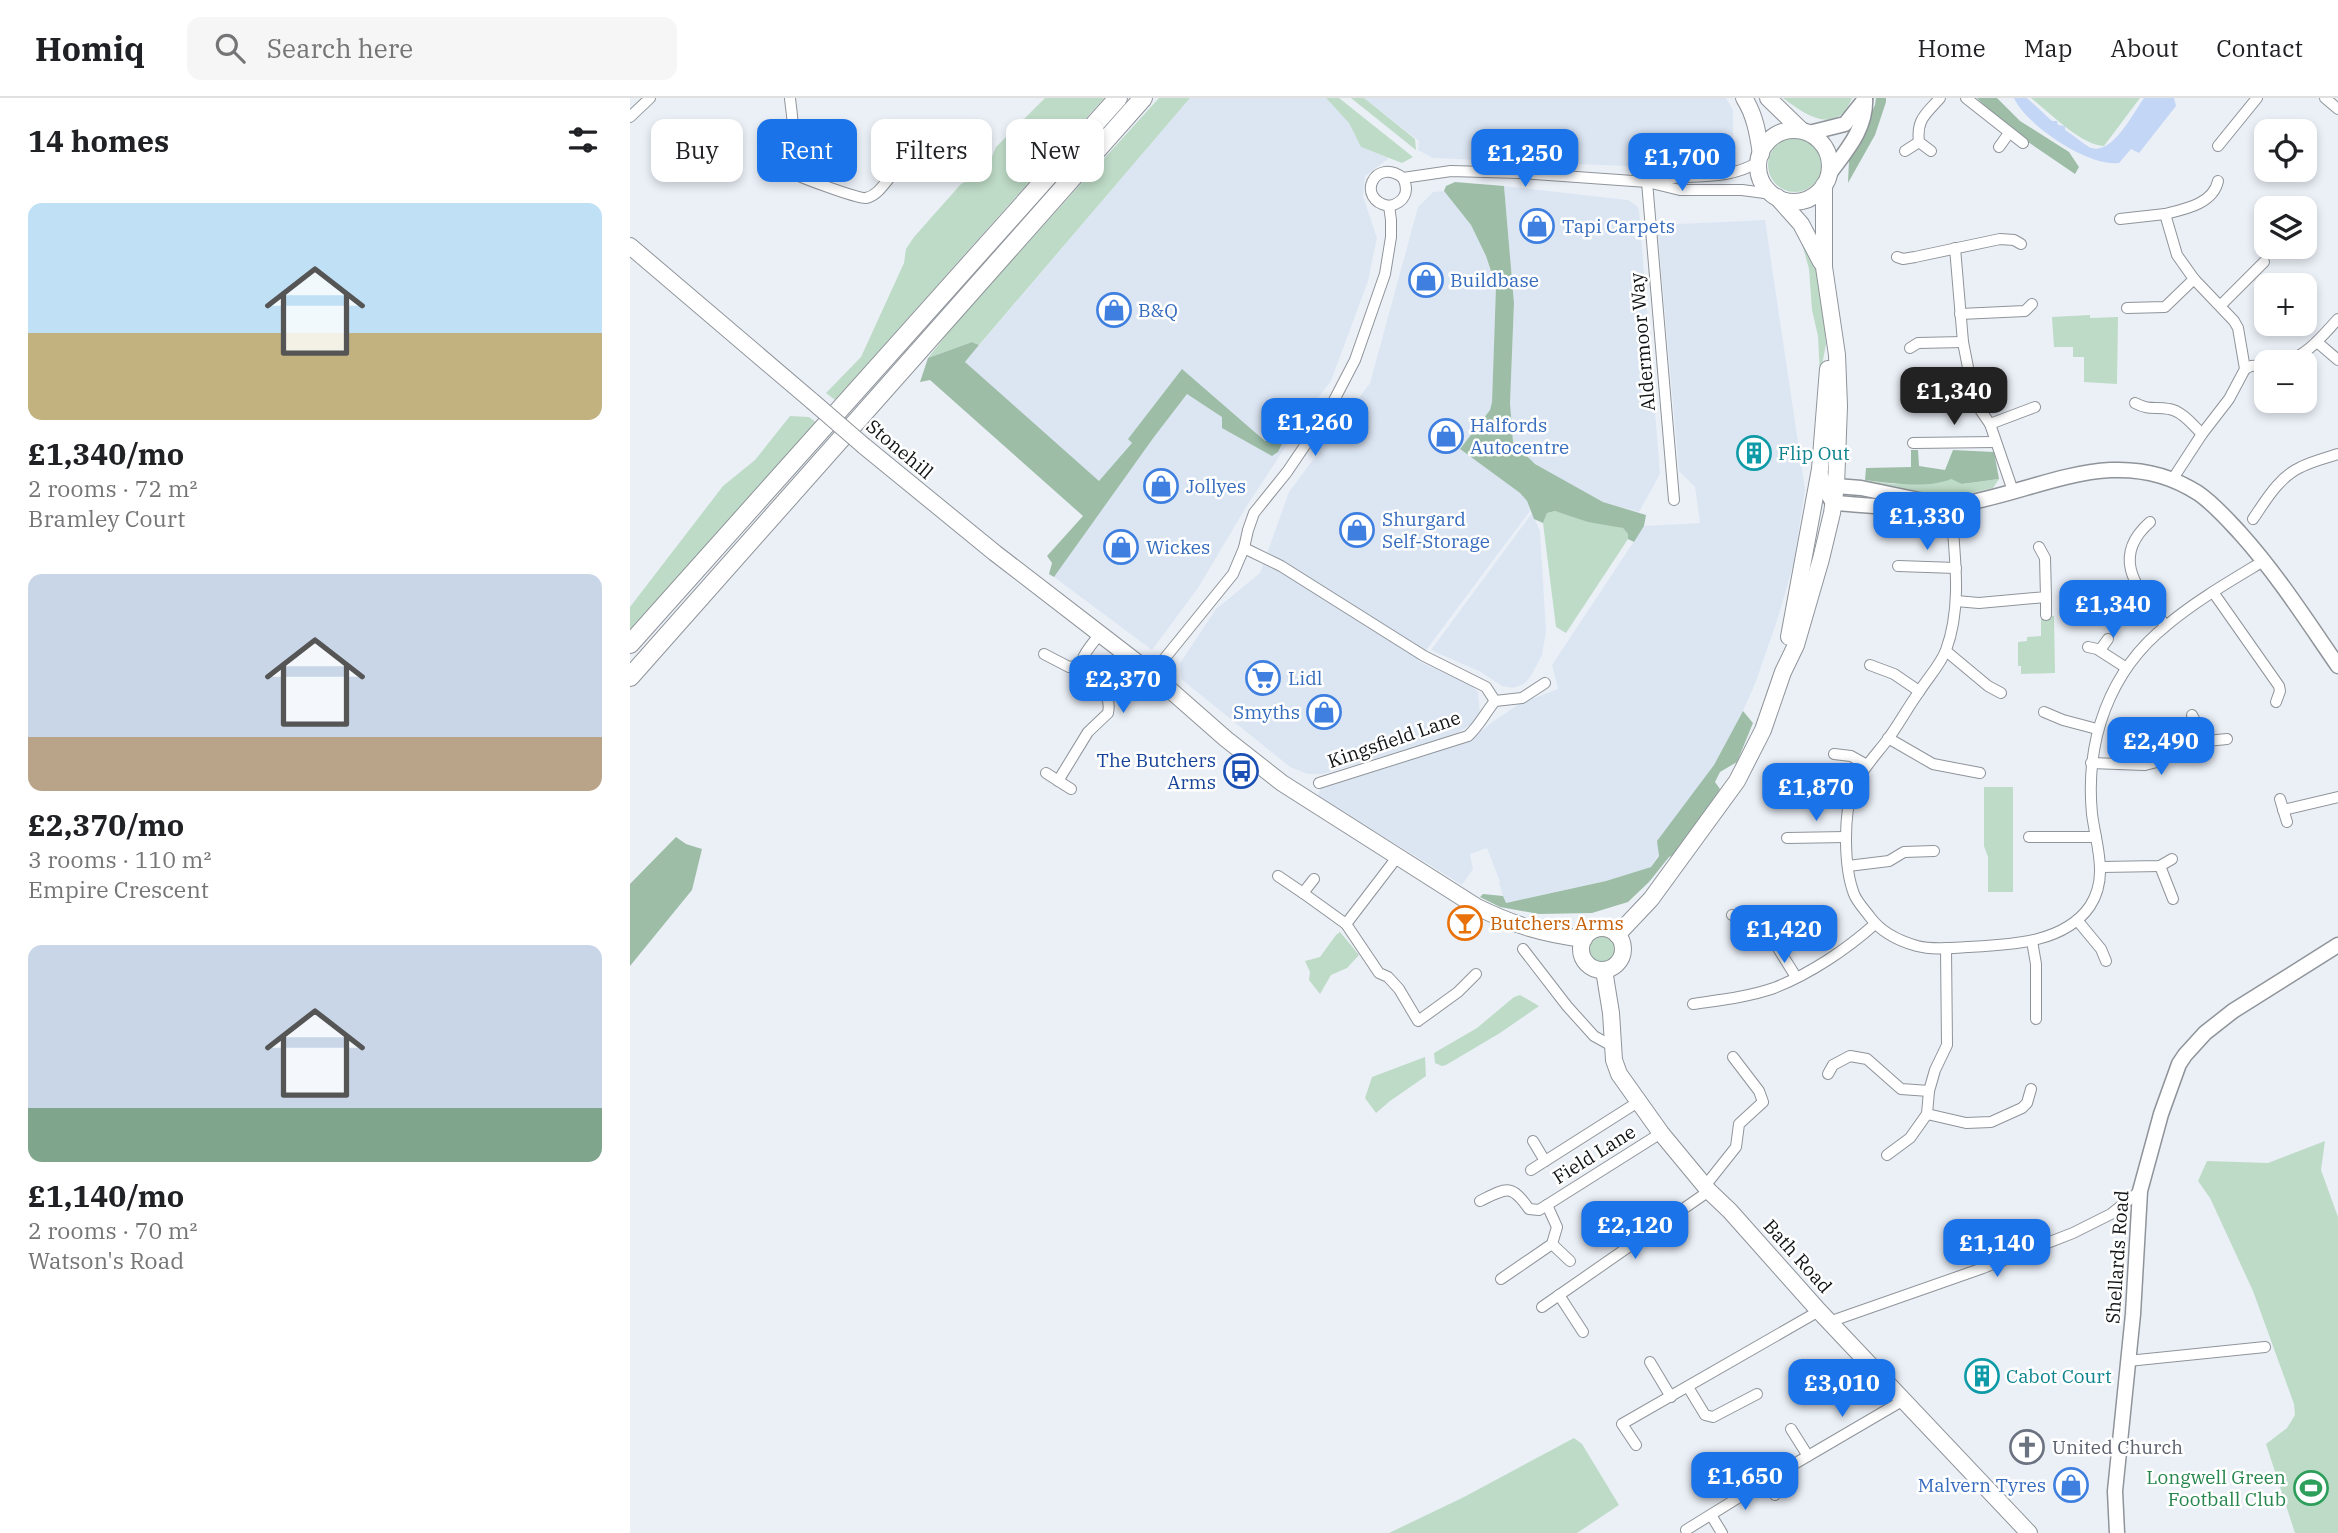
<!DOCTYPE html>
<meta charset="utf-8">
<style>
body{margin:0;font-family:"IBM Plex Serif",serif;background:#f6f6f6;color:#202124;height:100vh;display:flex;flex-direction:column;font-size:26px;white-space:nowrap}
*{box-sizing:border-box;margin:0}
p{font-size:23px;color:#757577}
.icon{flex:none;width:38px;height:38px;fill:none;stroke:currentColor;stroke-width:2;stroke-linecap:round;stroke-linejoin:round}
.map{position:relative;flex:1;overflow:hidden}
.details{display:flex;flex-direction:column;background:#fff;width:630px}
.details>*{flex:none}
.top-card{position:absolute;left:21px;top:21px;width:665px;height:63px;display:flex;gap:14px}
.buttons{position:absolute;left:1624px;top:21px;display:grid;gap:14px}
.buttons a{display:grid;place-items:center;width:63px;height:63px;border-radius:14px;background:#fff;box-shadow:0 4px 10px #0003;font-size:35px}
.price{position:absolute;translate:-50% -60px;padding:0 16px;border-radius:14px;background:#1a73e8;color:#fff;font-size:23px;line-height:46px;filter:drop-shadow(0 2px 4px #0008)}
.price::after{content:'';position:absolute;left:50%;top:42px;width:21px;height:16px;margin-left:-10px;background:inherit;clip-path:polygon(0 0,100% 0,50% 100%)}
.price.current{background:#222;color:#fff}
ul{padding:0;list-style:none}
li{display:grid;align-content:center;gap:14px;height:371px;padding:0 28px}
li span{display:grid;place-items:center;height:217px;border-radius:14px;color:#555}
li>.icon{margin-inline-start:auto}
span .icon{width:126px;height:126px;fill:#fffc;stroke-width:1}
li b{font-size:30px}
h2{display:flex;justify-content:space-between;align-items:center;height:84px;padding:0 28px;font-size:30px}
.pill{padding:0 24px;border-radius:14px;background:#fff;box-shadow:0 4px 10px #0003;font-size:24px;line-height:63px}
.pill.current{background:#1a73e8;color:#fff}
header{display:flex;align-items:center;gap:42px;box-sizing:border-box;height:98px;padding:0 35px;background:#fff;border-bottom:2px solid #e0e0e0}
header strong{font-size:33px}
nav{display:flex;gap:38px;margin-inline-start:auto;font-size:24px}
.search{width:490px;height:63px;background:#f6f6f6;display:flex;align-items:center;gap:18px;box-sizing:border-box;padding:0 24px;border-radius:14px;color:#757577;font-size:26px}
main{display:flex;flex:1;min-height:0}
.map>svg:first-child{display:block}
</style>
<header>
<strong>Homiq</strong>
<div class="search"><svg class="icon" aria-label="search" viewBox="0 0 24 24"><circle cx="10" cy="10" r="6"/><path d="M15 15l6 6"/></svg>Search here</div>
<nav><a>Home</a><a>Map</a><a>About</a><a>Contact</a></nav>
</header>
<main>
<section class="details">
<h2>14 homes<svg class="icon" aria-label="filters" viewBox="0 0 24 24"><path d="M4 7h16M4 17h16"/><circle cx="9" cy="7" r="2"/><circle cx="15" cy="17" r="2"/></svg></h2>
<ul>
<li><span style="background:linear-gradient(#bfe0f5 60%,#c2b280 0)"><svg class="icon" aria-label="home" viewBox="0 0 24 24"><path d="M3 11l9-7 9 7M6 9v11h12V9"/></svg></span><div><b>£1,340/mo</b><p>2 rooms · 72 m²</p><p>Bramley Court</p></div></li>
<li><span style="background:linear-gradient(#c9d6e8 75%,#b9a48a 0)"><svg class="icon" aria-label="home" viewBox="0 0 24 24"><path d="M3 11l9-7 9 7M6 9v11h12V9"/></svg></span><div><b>£2,370/mo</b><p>3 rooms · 110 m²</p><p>Empire Crescent</p></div></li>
<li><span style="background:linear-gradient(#c9d6e8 75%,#7fa58c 0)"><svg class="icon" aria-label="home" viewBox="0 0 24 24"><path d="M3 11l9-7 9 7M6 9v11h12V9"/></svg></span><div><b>£1,140/mo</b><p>2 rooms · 70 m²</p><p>Watson's Road</p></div></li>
</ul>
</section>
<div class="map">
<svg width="1708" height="1435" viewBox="0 0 1708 1435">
<rect width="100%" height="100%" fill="#ebf0f7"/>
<!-- built -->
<g fill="#dce6f3">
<path d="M560,0H696L719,25L731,49L759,60L735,78L733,98L747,140L738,183L701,283L683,307L618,406L568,490L522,552L424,479L524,339L557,296L635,343L552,272L499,341L502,345L470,384L335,264Z"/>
<path d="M734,0H1096L1103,12V37L1097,64L1017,69L803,60L788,52L789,43Z"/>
<path d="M874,88L998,102L1007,108L1009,112L1030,376L1009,414L973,404L905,366L883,344L880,305L884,205Z"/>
<path d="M814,93L841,127L856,158L866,188L862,304L860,312L830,351L890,395L897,403L900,413L788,563L841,587L848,594L850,617L845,624L822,638L693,676H678L660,669L551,581L550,565L586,511L630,475L659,394L740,285L788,109L803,94Z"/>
<path d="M1135,122L1175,391L1164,464L1148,520L1125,586L1113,613L1084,667L1021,769L976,783L875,805L869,785L870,784L857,750L840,756L843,771L832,787L688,698L691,689L843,640L861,625L889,606L928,591L922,567L1014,428L1070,425L1065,389L1049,373L1027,127Z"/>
<path d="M902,415L910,433L916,534L912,557L901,578L894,586L883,590L872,588L851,574L801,552Z"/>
</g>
<!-- green -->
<g fill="#bedbc7">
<path d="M415,0H474L205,302L196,295L231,259L274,165L276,151L284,139L331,86L344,79L354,78C360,69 361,59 366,49Z"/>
<path d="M529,0H560L349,247L342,244L298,260L333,216Z"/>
<path d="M696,0H709L783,59L772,65L731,49L719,25Z"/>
<path d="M721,0H734L785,41L786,52Z"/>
<path d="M1153,0H1222C1207,39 1175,17 1153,0Z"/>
<path d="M1401,0H1510L1474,48C1452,48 1419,14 1401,0Z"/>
<circle cx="1165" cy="67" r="27"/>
<path d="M1171,142L1185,163L1193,207L1196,246L1190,278L1188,238L1182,212L1179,171Z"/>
<path d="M1460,217V220L1488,219L1487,286L1454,284V259H1443V249H1424L1422,219Z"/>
<path d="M160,318L179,319L187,325L0,537V509L93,388L125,362Z"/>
<path d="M1321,381L1333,386L1369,381L1363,390L1328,398L1301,397L1235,384V382L1263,386Z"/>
<path d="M925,413L993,430L998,436V441L936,535L926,529L913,425L917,415Z"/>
<path d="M1411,518H1424L1425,575L1391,576V568H1388V544L1397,543V539L1411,538Z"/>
<path d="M1354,689H1383V794H1358V759L1354,748Z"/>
<path d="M710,834L729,857L717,870L701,877L690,896L679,882L680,874L675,863L690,859L706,837Z"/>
<circle cx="972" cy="852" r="16"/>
<path d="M890,897L909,908L870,935L816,967L812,968L805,965L804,955L847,930L884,899Z"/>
<path d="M795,959L796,978L760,1003L746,1015L735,1000L742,979Z"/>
<path d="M1695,1043L1691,1072L1708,1119V1435H1665L1636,1346L1657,1330L1665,1317L1664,1306L1623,1193L1580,1100L1568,1083L1577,1063L1638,1065Z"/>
<path d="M944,1340L952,1346L989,1407L947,1435H759L834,1399Z"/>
</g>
<!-- forest -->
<g fill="#9dbda7">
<path d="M1246,0H1256V4L1245,37L1218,85L1219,62L1245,7Z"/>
<path d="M1347,0H1367L1390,23L1439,54L1449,69L1445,76L1373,27Z"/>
<path d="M825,84L874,88L884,205L880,305L883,344L905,366L973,404L1016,417L1014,428L1004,444L998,441V436L993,430L958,424L925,413L917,415L913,425L904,421L897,403L890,395L830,351L860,312L862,304L866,188L856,158L841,127L814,93L816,88Z"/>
<path d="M342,244L349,247L335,264L469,383L502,345L498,341L552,271L635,343L644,341L652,346L648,354L642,358L592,330V319L557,296L524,339L424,479L419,476L422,465L417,458L453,418L300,282L290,284L298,260Z"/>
<path d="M1281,352H1288L1289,368L1315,372L1323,352L1364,354L1369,381L1332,386L1321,381C1298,391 1260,385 1235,382L1236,370L1281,369Z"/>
<path d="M1113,613L1123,625L1107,664L1090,674L1085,684L1090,691L1051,754L1039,759L1019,784L998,804L962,815L909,816L870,809L850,799L853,796L873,798L876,805L976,783L1021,769L1029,758L1027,743L1084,667Z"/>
<path d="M46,739L56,746L72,751L62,792L0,868V786Z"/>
</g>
<!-- water -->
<path fill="#c4d6f5" d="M1384,0H1397L1422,23H1427L1428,27L1435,28V32C1443,37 1451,44 1459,49C1481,60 1503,15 1514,0H1544L1546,8L1509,55L1501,51L1489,65C1458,69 1396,27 1384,0Z"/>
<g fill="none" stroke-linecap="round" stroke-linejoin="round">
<!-- street casing -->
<g stroke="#8f949a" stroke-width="12">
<g id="street">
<path d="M160,0C161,12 164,24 162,36C160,49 153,58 154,71C161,76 230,102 236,100C247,98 254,86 261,78"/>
<path d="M1336,0L1393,45"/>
<path d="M1695,0L1708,11"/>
<path d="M0,19L20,0"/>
<path d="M1588,48L1627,0"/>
<path d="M1369,49L1379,35"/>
<path d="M1275,53L1289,44"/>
<path d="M1301,53L1289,44C1286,21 1297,15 1310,0"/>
<path d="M773,80C780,94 774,105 759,108C725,102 744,58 773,80L821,73L890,75L1017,84L1050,92H1112L1142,96"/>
<path d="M1017,84L1044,402"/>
<path d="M1018,84C1054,74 1095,85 1128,64"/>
<path d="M1535,116C1555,111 1583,106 1588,83"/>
<path d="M1490,121L1535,116L1547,157L1564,181L1604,223L1608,230L1615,271L1599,301L1572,336L1542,382"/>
<path d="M1325,150L1333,244L1342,290L1349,310L1360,326L1383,393"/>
<path d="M1267,159L1273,161L1285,159L1370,141L1384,142L1391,146"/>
<path d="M1591,207L1634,164"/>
<path d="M1497,210L1535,209L1564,181"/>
<path d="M1330,216L1395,213L1402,206"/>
<path d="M1687,244L1708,262"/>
<path d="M1280,250L1288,245L1333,244"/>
<path d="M1654,264C1677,258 1692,238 1708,221"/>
<path d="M1615,271L1621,268L1636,267"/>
<path d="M1505,305C1520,313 1525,308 1539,311C1552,313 1563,327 1572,336"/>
<path d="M1360,326L1405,309"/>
<path d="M1283,345L1365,344"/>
<path d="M1321,408C1324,455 1333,506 1316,552C1311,566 1297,581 1289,594C1278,609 1269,626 1258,641C1246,657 1231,672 1223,691C1213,718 1214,770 1224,796C1227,804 1235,812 1240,819C1251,834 1269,843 1287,848C1302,852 1321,850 1337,849C1377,847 1434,846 1460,808C1479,779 1466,747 1462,716C1455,643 1479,573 1537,527C1567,502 1602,482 1635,462"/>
<path d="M1623,421C1636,402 1649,379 1671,369C1683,363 1696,360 1708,356"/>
<path d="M1520,424C1478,461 1510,493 1535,527"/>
<path d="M614,450L651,468L794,558L856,589L865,603"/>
<path d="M1268,468L1326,470"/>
<path d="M1583,494L1649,588L1650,593L1646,604"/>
<path d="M1416,499V517"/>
<path d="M1326,503L1349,505L1416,499L1415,460L1409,449"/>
<path d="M1458,549L1467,551L1495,569"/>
<path d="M1470,552L1478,541"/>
<path d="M1316,553L1358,588L1371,595"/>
<path d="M414,556L439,569L451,567"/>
<path d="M1240,567L1264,576L1289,593"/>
<path d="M522,576L603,476L614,450L618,432L624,415L657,374L699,312L725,262L755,176L761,139V122L759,108"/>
<path d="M1414,614L1433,622L1467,631"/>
<path d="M1562,617L1571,634L1567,644"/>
<path d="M1258,640L1303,666L1350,675"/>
<path d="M1204,656L1221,658L1237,667"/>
<path d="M1461,665L1515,667L1527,664L1567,644L1597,641"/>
<path d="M416,675L441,691"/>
<path d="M428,683L458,634L478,615C485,581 438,590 454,558C458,550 465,542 471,535"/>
<path d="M689,685L838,638C850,627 855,615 865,603L892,600L915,585"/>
<path d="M1650,701L1657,724"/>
<path d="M1653,712L1708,699"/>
<path d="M1399,739H1466"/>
<path d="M1157,740L1216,739"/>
<path d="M1218,768L1259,763L1274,754L1304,753"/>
<path d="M1530,768L1543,801"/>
<path d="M1472,769L1530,768L1542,761"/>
<path d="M648,778L673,795"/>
<path d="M684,781L673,795L716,826L768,758"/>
<path d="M1102,817L1127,825L1138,834L1166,879"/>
<path d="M1447,822L1471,851L1476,863"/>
<path d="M716,826L749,875L758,879L769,891L788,923L828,894L846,876"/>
<path d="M1402,843L1406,866V921"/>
<path d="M893,851L937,908L964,938L982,948"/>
<path d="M1063,906C1090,902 1118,899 1144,890C1180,876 1217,851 1245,826"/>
<path d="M1198,976L1203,967L1220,958L1237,961L1271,991L1299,993"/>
<path d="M1297,1016L1336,1025L1361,1024L1392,1010L1397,1005L1401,991"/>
<path d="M903,1043L915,1063"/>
<path d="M1257,1057L1280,1040L1297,1016L1299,993L1305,972L1317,947L1316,850"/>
<path d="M901,1072L1008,1004"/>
<path d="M1075,1088L1106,1049L1109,1026L1133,1004L1129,993L1103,959"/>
<path d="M850,1103C876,1090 881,1085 899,1111L909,1112L1031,1035"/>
<path d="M922,1146L940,1163"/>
<path d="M871,1181L922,1146L927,1129L917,1107"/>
<path d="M929,1197L953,1234"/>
<path d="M912,1209L1079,1093"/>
<path d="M1199,1224L1353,1170L1443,1135L1481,1116L1510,1093"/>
<path d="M1498,1263L1635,1249"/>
<path d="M1020,1264L1041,1299"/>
<path d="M1058,1289L1075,1317L1083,1319L1127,1296"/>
<path d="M1161,1331L1178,1358"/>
<path d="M1006,1347L992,1326L1189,1213"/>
<path d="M1166,1365L1272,1303"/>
<path d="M1136,1383L1145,1397"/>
<path d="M1081,1417L1092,1435"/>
<path d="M1056,1432L1158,1369"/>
</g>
</g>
<!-- secondary casing -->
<g stroke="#8f949a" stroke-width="17">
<g id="secondary">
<path d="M1179,35L1215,26L1235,1"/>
<path d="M1199,76C1216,53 1237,30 1235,0"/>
<path d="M1190,374L1195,391L1203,405C1242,407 1282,413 1320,408C1405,397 1484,341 1568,395C1584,406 1597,421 1610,435C1647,476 1677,523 1708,568"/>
<path d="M1206,388L1231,390L1294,403"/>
<path d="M1487,1435L1485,1393L1503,1216L1510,1093L1531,1016L1549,966L1555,957L1575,935L1603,913L1708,847"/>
</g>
</g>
<!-- primary casing -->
<g stroke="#8f949a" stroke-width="18">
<g id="primary">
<path d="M1114,0C1125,17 1128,36 1131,56"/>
<path d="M1138,0L1171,32"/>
<circle cx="1164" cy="68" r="36"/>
<path d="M1147,99L1171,126L1191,164"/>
<path d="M0,148L182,303"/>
<path d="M234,348L365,455L522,576L596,641L652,685L847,809C884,827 913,836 954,841"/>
<path d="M1159,539L1190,371L1198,271"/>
<circle cx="972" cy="851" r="21"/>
<path d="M987,837L1021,801L1107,683L1133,632L1153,574L1166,547L1191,461L1202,415L1206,388L1209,308L1207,257L1194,169V87"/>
<path d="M974,872L981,915L984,962L989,976L1031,1035L1079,1093L1100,1113L1189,1213L1399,1435"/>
</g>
</g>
<!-- highway casing -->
<g stroke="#8f949a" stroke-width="20">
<g id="highway">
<path d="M0,546L488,0"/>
<path d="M0,579L513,0"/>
</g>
</g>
<!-- street -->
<use href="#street" stroke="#fff" stroke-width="10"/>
<!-- secondary -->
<use href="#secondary" stroke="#fff" stroke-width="14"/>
<!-- primary -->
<use href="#primary" stroke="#fff" stroke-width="16"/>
<!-- highway -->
<use href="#highway" stroke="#fff" stroke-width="18"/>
<!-- primary-bridge casing -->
<g stroke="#8f949a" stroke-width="18" stroke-linecap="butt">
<path id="primary-bridge" d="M182,303L234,348"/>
</g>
<!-- primary-bridge -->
<use href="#primary-bridge" stroke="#fff" stroke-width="16"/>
</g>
<!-- icons -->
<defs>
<g id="shop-ring" transform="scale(1.75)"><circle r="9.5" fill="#fff" stroke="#3f7fe0" stroke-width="1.5"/><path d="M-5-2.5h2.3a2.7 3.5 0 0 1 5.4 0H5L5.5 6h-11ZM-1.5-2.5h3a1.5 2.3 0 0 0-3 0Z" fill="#3f7fe0"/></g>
<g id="building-ring" transform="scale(1.75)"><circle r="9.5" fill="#fff" stroke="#0f9aa8" stroke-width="1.5"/><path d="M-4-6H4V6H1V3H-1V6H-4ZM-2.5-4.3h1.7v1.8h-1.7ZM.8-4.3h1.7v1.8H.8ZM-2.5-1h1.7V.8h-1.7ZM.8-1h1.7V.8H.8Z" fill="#0f9aa8"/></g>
<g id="supermarket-ring" transform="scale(1.75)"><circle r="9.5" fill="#fff" stroke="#3f7fe0" stroke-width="1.5"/><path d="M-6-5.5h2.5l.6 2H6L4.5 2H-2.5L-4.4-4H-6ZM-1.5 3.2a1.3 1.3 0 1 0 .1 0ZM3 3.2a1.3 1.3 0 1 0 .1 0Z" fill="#3f7fe0"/></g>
<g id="bus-ring" transform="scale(1.75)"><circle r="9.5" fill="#fff" stroke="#1a4fb4" stroke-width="1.5"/><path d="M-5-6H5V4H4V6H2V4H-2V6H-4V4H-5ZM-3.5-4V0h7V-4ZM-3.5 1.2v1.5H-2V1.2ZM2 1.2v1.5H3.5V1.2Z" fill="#1a4fb4"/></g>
<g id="bar-ring" transform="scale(1.75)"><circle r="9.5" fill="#fff" stroke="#e8710a" stroke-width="1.5"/><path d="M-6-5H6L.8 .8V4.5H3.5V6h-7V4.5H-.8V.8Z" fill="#e8710a"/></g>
<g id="church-ring" transform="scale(1.75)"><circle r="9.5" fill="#fff" stroke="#6b7280" stroke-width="1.5"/><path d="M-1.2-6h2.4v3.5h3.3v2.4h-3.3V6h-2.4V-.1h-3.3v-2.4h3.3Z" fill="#6b7280"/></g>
<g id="stadium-ring" transform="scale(1.75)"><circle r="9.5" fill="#fff" stroke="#2e9e5b" stroke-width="1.5"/><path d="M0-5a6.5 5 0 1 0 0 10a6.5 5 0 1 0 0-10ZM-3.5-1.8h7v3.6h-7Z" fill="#2e9e5b"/></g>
</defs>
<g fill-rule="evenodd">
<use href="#shop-ring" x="907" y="128"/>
<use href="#shop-ring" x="796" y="182"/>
<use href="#shop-ring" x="484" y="212"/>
<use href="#shop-ring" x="816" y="338"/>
<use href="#building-ring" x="1124" y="355"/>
<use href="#shop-ring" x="531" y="388"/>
<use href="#shop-ring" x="727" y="432"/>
<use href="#shop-ring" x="491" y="449"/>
<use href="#supermarket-ring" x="633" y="580"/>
<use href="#shop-ring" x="694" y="614"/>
<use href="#bus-ring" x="611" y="673"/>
<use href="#bar-ring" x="835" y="825"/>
<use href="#building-ring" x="1352" y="1278"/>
<use href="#church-ring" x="1397" y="1349"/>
<use href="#shop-ring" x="1441" y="1387"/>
<use href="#stadium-ring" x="1681" y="1390"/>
</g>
<g text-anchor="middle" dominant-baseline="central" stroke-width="5" stroke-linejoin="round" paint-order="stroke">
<!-- shop labels -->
<g font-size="19" fill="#366cbe" stroke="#fff" text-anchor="start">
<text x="932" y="128">Tapi Carpets</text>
<text x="820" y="182">Buildbase</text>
<text x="508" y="212">B&amp;Q</text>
<text x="840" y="327">Halfords<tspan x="840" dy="22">Autocentre</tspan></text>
<text x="556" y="388">Jollyes</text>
<text x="752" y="421">Shurgard<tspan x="752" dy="22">Self-Storage</tspan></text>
<text x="516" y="449">Wickes</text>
<text x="658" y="580">Lidl</text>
<text x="670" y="614" text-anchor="end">Smyths</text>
<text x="1416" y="1387" text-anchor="end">Malvern Tyres</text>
</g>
<!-- street labels -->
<g font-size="19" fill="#101214" stroke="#fff">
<text transform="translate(1012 244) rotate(-95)">Aldermoor Way</text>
<text transform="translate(270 351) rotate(40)">Stonehill</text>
<text transform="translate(764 641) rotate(-19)">Kingsfield Lane</text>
<text transform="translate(964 1056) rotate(-32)">Field Lane</text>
<text transform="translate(1168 1158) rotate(48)">Bath Road</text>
<text transform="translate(1487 1159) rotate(-86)">Shellards Road</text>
</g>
<!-- culture labels -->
<g font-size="19" fill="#0d838f" stroke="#fff" text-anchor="start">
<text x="1148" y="355">Flip Out</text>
<text x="1376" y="1278">Cabot Court</text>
</g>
<!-- transit labels -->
<g font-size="19" fill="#164399" stroke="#fff" text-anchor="end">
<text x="586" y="662">The Butchers<tspan x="586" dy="22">Arms</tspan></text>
</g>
<!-- food labels -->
<g font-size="19" fill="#c56008" stroke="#fff" text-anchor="start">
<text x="860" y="825">Butchers Arms</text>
</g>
<!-- worship labels -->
<g font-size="19" fill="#5b616d" stroke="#fff" text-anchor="start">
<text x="1422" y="1349">United Church</text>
</g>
<!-- leisure labels -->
<g font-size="19" fill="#27864d" stroke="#fff" text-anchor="end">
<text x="1656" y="1379">Longwell Green<tspan x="1656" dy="22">Football Club</tspan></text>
</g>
</g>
</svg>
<div class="buttons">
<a><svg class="icon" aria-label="locate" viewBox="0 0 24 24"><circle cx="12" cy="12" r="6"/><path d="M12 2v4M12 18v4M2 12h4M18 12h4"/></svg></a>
<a><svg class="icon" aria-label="layers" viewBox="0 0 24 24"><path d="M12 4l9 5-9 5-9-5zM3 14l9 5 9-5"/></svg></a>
<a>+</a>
<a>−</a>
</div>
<b class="price" style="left:895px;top:91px">£1,250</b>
<b class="price" style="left:1052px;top:95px">£1,700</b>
<b class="price current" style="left:1324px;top:329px">£1,340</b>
<b class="price" style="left:685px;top:360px">£1,260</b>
<b class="price" style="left:1297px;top:454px">£1,330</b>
<b class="price" style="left:1483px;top:542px">£1,340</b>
<b class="price" style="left:493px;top:617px">£2,370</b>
<b class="price" style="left:1531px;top:679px">£2,490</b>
<b class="price" style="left:1186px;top:725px">£1,870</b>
<b class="price" style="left:1154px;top:867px">£1,420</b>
<b class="price" style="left:1005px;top:1163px">£2,120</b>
<b class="price" style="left:1367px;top:1181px">£1,140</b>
<b class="price" style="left:1212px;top:1321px">£3,010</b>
<b class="price" style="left:1115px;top:1414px">£1,650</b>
<div class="top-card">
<a class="pill">Buy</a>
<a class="pill current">Rent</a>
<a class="pill">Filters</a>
<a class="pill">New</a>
</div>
</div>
</main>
